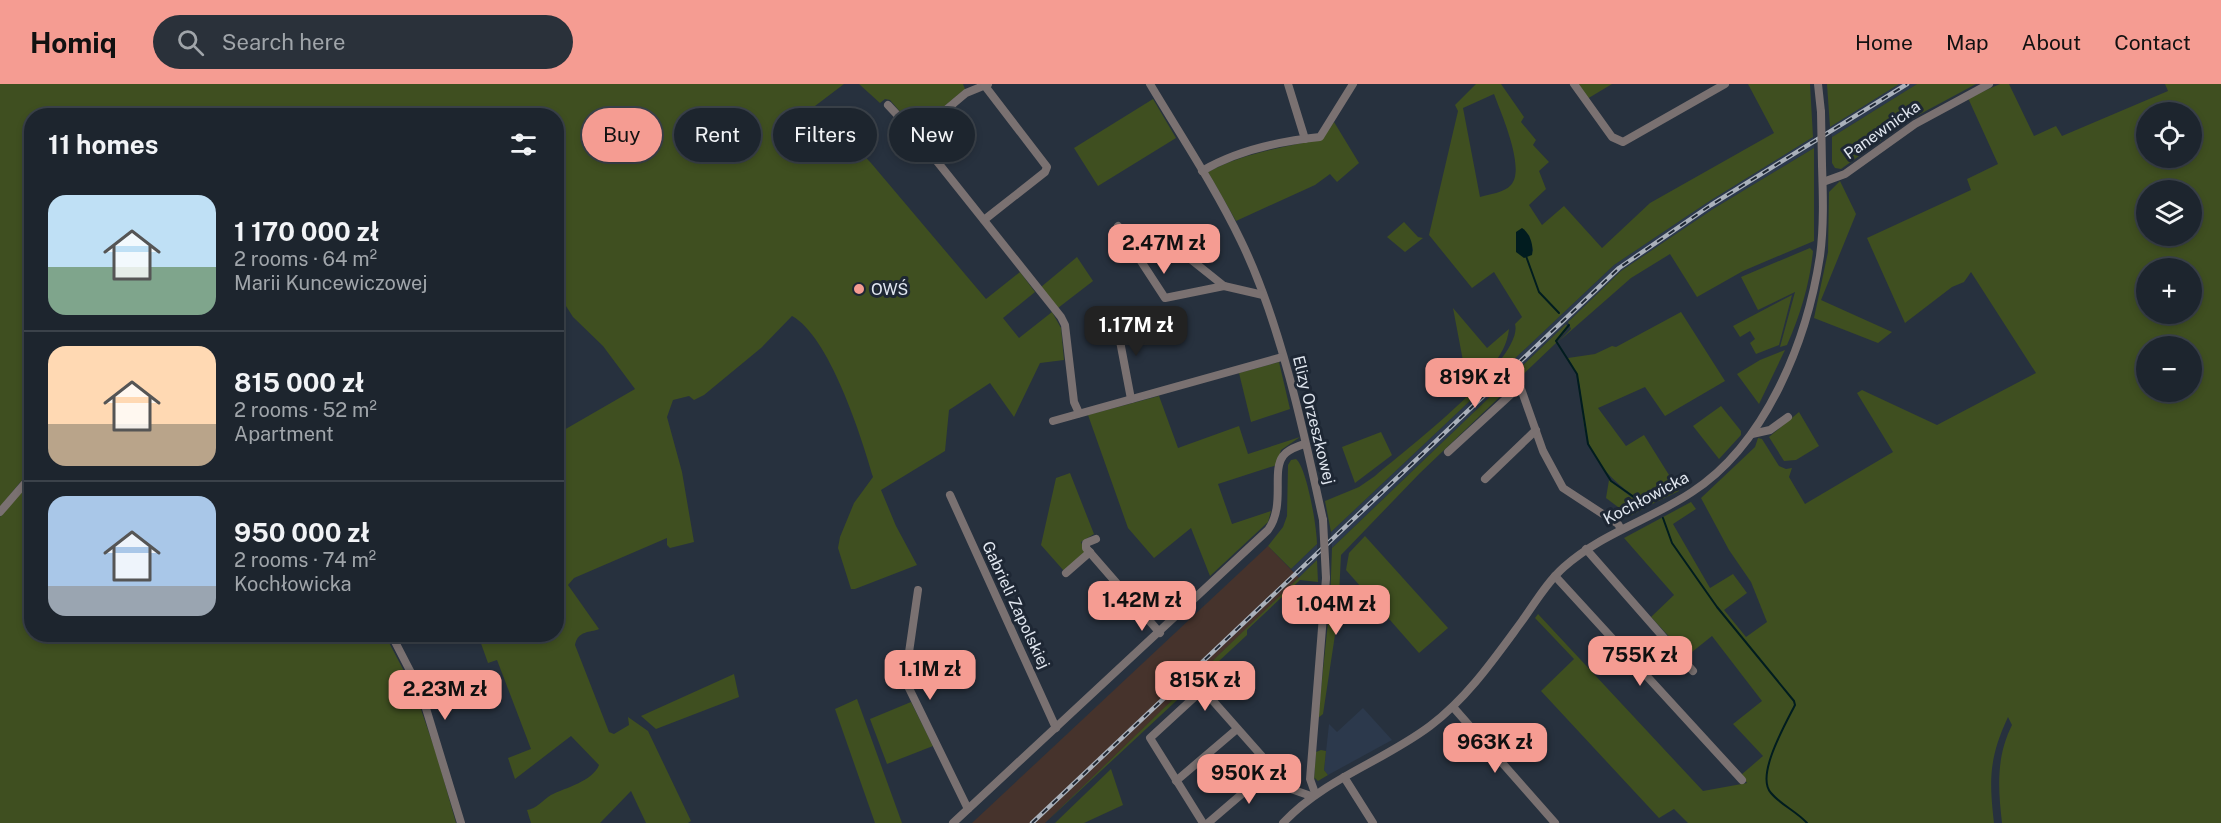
<!DOCTYPE html>
<meta charset="utf-8">
<style>
body{margin:0;font-family:"Public Sans",sans-serif;background:#2a313a;color:#f1f3f6;height:100vh;display:flex;flex-direction:column;font-size:22px;white-space:nowrap}
*{box-sizing:border-box;margin:0}
p{font-size:20px;color:#a0a5aa}
.icon{flex:none;width:33px;height:33px;fill:none;stroke:currentColor;stroke-width:2;stroke-linecap:round;stroke-linejoin:round}
.map{position:relative;flex:1;overflow:hidden}
.drawer{position:absolute;left:24px;top:24px;width:540px;height:534px;display:flex;flex-direction:column;background:#1d252e;border-radius:24px;box-shadow:0 3px 9px #0003,0 0 0 2px #3b424a}
.drawer>*{flex:none}
.hud{position:absolute;left:582px;top:24px;width:570px;height:54px;display:flex;gap:12px}
.fabs{position:absolute;left:2136px;top:18px;display:grid;gap:12px}
.fabs a{display:grid;place-items:center;width:66px;height:66px;border-radius:50%;background:#1d252e;box-shadow:0 3px 9px #0003,0 0 0 2px #3b424a;font-size:30px}
.price{position:absolute;translate:-50% -51px;padding:0 14px;border-radius:12px;background:#f59c92;color:#111;font-size:20px;line-height:39px;filter:drop-shadow(0 2px 3px #0008)}
.price::after{content:'';position:absolute;left:50%;top:36px;width:18px;height:14px;margin-left:-9px;background:inherit;clip-path:polygon(0 0,100% 0,50% 100%)}
.price.selected{background:#222;color:#fff}
ul{padding:0;list-style:none}
li{display:flex;align-items:center;gap:18px;height:150px;padding:0 24px}
li+li{border-top:2px solid #3b424a}
li span{display:grid;place-items:center;flex:none;width:168px;height:120px;border-radius:18px;color:#555}
li>.icon{margin-inline-start:auto}
span .icon{width:72px;height:72px;fill:#fffc;stroke-width:1}
li b{font-size:26px}
h2{display:flex;justify-content:space-between;align-items:center;height:72px;padding:0 24px;font-size:26px}
.pill{padding:0 21px;border-radius:27px;background:#1d252e;box-shadow:0 3px 9px #0003,0 0 0 2px #3b424a;font-size:21px;line-height:54px}
.pill.selected{background:#f59c92;color:#111}
header{display:flex;align-items:center;gap:36px;box-sizing:border-box;height:84px;padding:0 30px;background:#f59c92;color:#111}
header strong{font-size:28px}
nav{display:flex;gap:33px;margin-inline-start:auto;font-size:21px}
.search{width:420px;height:54px;background:#2a313a;display:flex;align-items:center;gap:15px;box-sizing:border-box;padding:0 21px;border-radius:33px;color:#a0a5aa;font-size:22px}
.map>svg:first-child{display:block}
</style>
<header>
<strong>Homiq</strong>
<div class="search"><svg class="icon" aria-label="search" viewBox="0 0 24 24"><circle cx="10" cy="10" r="6"/><path d="M15 15l6 6"/></svg>Search here</div>
<nav><a>Home</a><a>Map</a><a>About</a><a>Contact</a></nav>
</header>
<div class="map">
<svg width="2221" height="739" viewBox="0 0 2221 739">
<rect width="100%" height="100%" fill="#27313e"/>
<!-- built -->
<g fill="#2c394c">
<path d="M1899,0H1917L1832,53L1830,43Z"/>
<path d="M1813,53L1814,64L1713,125L1621,187L1332,464L1331,448L1614,181L1708,118Z"/>
<path d="M1317,460V476L1299,494L1291,485Z"/>
<path d="M1363,624L1392,656L1328,691L1324,686L1329,640L1337,648Z"/>
</g>
<!-- industrial -->
<path fill="#46332c" d="M1268,462L1299,494L1045,739H972Z"/>
<!-- green -->
<g fill="#3f4f20" fill-rule="evenodd">
<path d="M0,0H844L815,22L871,79L986,215L1020,188L1035,208L1003,234L1019,254L1052,228L1061,244L1064,276L1040,279L1014,333L990,299L949,326L945,367L881,406L896,442L917,481L855,505H851L838,464L840,453L854,419L873,393C861,351 829,252 792,232L761,264L704,311L694,316L689,312L673,316L667,333L682,388L694,458L670,464L667,461V454L574,494L568,501L599,545C590,549 578,546 575,561L609,648L614,650L629,641L628,633L648,647L691,737L688,739H646L631,707L600,739H531L527,726C536,725 543,716 551,711C565,704 593,697 599,681L571,652L515,695L508,674L531,665L497,576L488,579L478,551L556,550L557,350L635,305L603,262L573,233L557,208L556,32H32L31,385L0,423Z"/>
<path d="M859,0H963L965,5L916,46L890,16L885,15L880,19Z"/>
<path d="M1476,0H1501L1524,33L1521,38L1536,56L1533,61L1549,78L1539,87L1546,105L1529,121L1542,141L1564,122L1602,164L1650,119L1774,49L1748,0H1810L1813,53L1708,118L1614,181L1331,448L1325,417L1359,403L1375,392C1402,369 1525,275 1515,240L1522,233L1494,188L1472,204L1429,151L1458,27L1455,21ZM1494,10C1501,29 1526,85 1511,101C1504,109 1489,110 1480,113L1463,24ZM1516,148L1529,151L1533,167L1526,172L1516,164Z"/>
<path d="M1577,0H1612L1587,15Z"/>
<path d="M1827,0H1899L1830,43Z"/>
<path d="M1917,0H1976L1909,36L1841,85L1835,84L1832,79V53Z"/>
<path d="M2000,0H2009L2034,52L2056,42L2062,52L2168,7L2165,0H2221V739H2002C1998,704 1996,673 2012,641L2008,633C1989,674 1989,695 1994,739H1688L1674,725L1659,734L1541,607L1574,575L1535,534L1538,530L1703,707L1747,699L1741,691L1763,672L1733,640L1762,617L1712,552L1687,572L1651,533L1674,511L1624,454L1691,418L1696,425L1673,440L1710,504L1733,490L1747,509L1724,526L1746,553L1767,538L1751,498L1729,466L1701,414L1755,363L1758,354L1762,355L1779,382L1786,385L1792,384L1789,393L1805,420L1893,368L1857,309L1862,306L1937,341L2036,289L1971,188L1964,198L1952,203L1905,239L1867,154L1971,106L1967,95L1998,80L1968,14ZM2146,28H2192V74H2146ZM2146,106H2192V152H2146ZM2146,184H2192V230H2146ZM2146,262H2192V308H2146Z"/>
<path d="M1153,15L1176,54L1098,102L1074,64Z"/>
<path d="M1334,38L1359,79L1337,98L1330,90L1315,101L1236,137L1208,88C1243,69 1284,63 1322,55Z"/>
<path d="M1814,64V157L1743,187L1697,213L1670,170L1631,194L1558,258L1571,245L1568,238L1621,187L1713,125Z"/>
<path d="M1840,97L1856,130L1821,216L1892,248L1878,259L1814,234L1828,168L1829,108Z"/>
<path d="M1404,138L1418,153L1423,154L1405,168L1387,153Z"/>
<path d="M1810,164L1813,167C1810,199 1800,232 1787,261L1780,263L1795,208L1758,226L1741,193Z"/>
<path d="M1077,173L1093,197L1058,224L1041,203Z"/>
<path d="M1792,211L1779,261L1756,270L1750,259L1755,255L1750,247L1740,253L1733,242Z"/>
<path d="M1453,224L1487,264L1509,245C1506,274 1481,294 1461,312L1467,298Z"/>
<path d="M1681,228L1725,297L1665,332L1645,303L1598,324L1626,362L1644,351L1679,407L1648,422C1623,405 1596,385 1587,354C1578,323 1587,303 1568,274L1595,270L1612,262L1616,263Z"/>
<path d="M1566,240L1568,244L1556,259L1420,389L1341,471L1338,531L1323,630L1318,634L1330,519L1332,464Z"/>
<path d="M1785,266L1759,320L1737,290L1760,276Z"/>
<path d="M1279,278L1290,325L1251,338L1239,289Z"/>
<path d="M1159,312L1178,364L1239,342L1248,370L1300,353L1281,366L1277,381L1218,400L1232,440L1271,427L1268,438L1210,492L1191,444L1154,474L1128,444L1088,331Z"/>
<path d="M1721,322L1741,347V351L1719,375L1693,342Z"/>
<path d="M1799,328L1819,362L1796,376L1784,377L1769,353Z"/>
<path d="M1381,348L1392,371L1355,399L1342,363Z"/>
<path d="M1296,375C1307,384 1317,444 1317,460L1291,485L1268,462L1283,443L1287,432L1288,381L1291,376Z"/>
<path d="M1070,389L1094,450L1081,458L1085,468L1064,487L1041,461L1056,394Z"/>
<path d="M31,396L32,550L385,551L415,608L437,672L456,739H0V433Z"/>
<path d="M1609,396L1643,422V425L1630,432L1606,414Z"/>
<path d="M1365,452L1448,544L1419,569L1346,486L1349,469Z"/>
<path d="M1317,476L1318,498L1300,496L1247,546V551L1045,739Z"/>
<path d="M734,590L739,613L656,645L641,632Z"/>
<path d="M857,615L902,739H875L835,625Z"/>
<path d="M911,618L933,662L887,680L870,635Z"/>
<path d="M1321,666L1326,667L1324,686L1328,691L1318,697L1315,694L1314,696L1316,668Z"/>
<path d="M1111,685L1123,721L1084,739H1055Z"/>
</g>
<!-- water -->
<path fill="#011c1f" d="M1522,144C1530,149 1534,162 1532,171L1524,174L1516,168V148Z"/>
<g fill="none" stroke-linecap="round" stroke-linejoin="round">
<!-- stream -->
<g stroke="#011c1f" stroke-width="2">
<path d="M1526,172L1539,208L1559,229"/>
<path d="M1569,241L1556,257L1577,290L1588,360L1611,397L1644,420"/>
<path d="M1663,434L1672,459L1717,523L1794,617L1795,621C1786,639 1755,692 1771,709C1781,721 1796,727 1807,739"/>
</g>
<!-- minor -->
<g stroke="#7a7171" stroke-width="8">
<path d="M1150,0C1181,52 1215,103 1241,157C1280,237 1304,348 1323,436"/>
<path d="M1288,0L1305,55"/>
<path d="M1574,0L1612,53L1623,58L1725,0"/>
<path d="M1818,0L1821,28"/>
<path d="M888,21L916,51L1061,233L1065,241L1074,318L1079,329"/>
<path d="M916,51L966,9L988,0"/>
<path d="M1202,87C1236,67 1281,57 1320,53L1353,0"/>
<path d="M1823,98L1845,90L1915,40L1989,0"/>
<path d="M984,136L1045,88L1047,83L985,2"/>
<path d="M1118,142L1165,214L1224,202"/>
<path d="M1169,158L1224,202L1263,211"/>
<path d="M1116,236L1131,315"/>
<path d="M1053,337L1282,273"/>
<path d="M1752,350L1770,346L1788,333"/>
<path d="M1448,368L1520,302L1543,367L1563,404L1618,440L1621,445"/>
<path d="M1485,395L1536,346"/>
<path d="M950,411L1056,644"/>
<path d="M0,428L32,391"/>
<path d="M1096,455L1086,459V464L1160,549"/>
<path d="M1586,465L1693,587"/>
<path d="M1066,489L1090,468"/>
<path d="M1555,492L1742,696"/>
<path d="M918,506L905,596L968,725"/>
<path d="M1095,528L1099,529L1123,507"/>
<path d="M391,550L421,608L461,739"/>
<path d="M1453,623L1555,739"/>
<path d="M1344,693L1373,739"/>
<path d="M1176,697L1237,645"/>
<path d="M1315,709L1310,695L1326,494"/>
<path d="M953,739L1268,446C1286,421 1271,388 1283,372C1288,365 1297,363 1304,360"/>
<path d="M1203,739L1150,654L1200,608L1206,609L1291,705L1311,712"/>
<path d="M1208,739L1272,684"/>
<path d="M1283,739C1324,695 1382,678 1430,642C1468,613 1494,575 1522,537C1535,519 1547,498 1564,483C1602,449 1650,436 1692,408C1766,360 1807,257 1820,172C1824,142 1823,111 1822,81"/>
</g>
<!-- rail casing -->
<g stroke="#aab1bb" stroke-width="4.5">
<path id="rail" d="M1032,739L1619,184L1711,121L1907,0"/>
</g>
<!-- rail -->
<use href="#rail" stroke="#1e2734" stroke-width="2" stroke-dasharray="7" stroke-linecap="butt"/>
<!-- minor-bridge -->
<g stroke="#7a7171" stroke-width="8">
<path d="M1821,28L1822,81"/>
<path d="M1323,436L1326,494"/>
</g>
</g>
<!-- markers -->
<circle fill="#f59c92" stroke="#1e2734" stroke-width="2" cx="859" cy="205" r="6"/>
<g text-anchor="middle" dominant-baseline="central" stroke-width="6" stroke-linejoin="round" paint-order="stroke">
<!-- street labels -->
<g font-size="16" fill="#e1e7f0" stroke="#1e2734">
<text transform="translate(1882 46) rotate(-35)">Panewnicka</text>
<text transform="translate(1314 336) rotate(76)">Elizy Orzeszkowej</text>
<text transform="translate(1646 414) rotate(-28)">Kochłowicka</text>
<text transform="translate(1016 521) rotate(65)">Gabrieli Zapolskiej</text>
</g>
<!-- poi labels -->
<g font-size="16" fill="#e1e7f0" stroke="#1e2734" text-anchor="start">
<text x="871" y="205">OWŚ</text>
</g>
</g>
</svg>
<div class="fabs">
<a><svg class="icon" aria-label="locate" viewBox="0 0 24 24"><circle cx="12" cy="12" r="6"/><path d="M12 2v4M12 18v4M2 12h4M18 12h4"/></svg></a>
<a><svg class="icon" aria-label="layers" viewBox="0 0 24 24"><path d="M12 4l9 5-9 5-9-5zM3 14l9 5 9-5"/></svg></a>
<a>+</a>
<a>−</a>
</div>
<b class="price" style="left:1164px;top:191px">2.47M zł</b>
<b class="price selected" style="left:1136px;top:273px">1.17M zł</b>
<b class="price" style="left:1475px;top:325px">819K zł</b>
<b class="price" style="left:1142px;top:548px">1.42M zł</b>
<b class="price" style="left:1336px;top:552px">1.04M zł</b>
<b class="price" style="left:1640px;top:603px">755K zł</b>
<b class="price" style="left:930px;top:617px">1.1M zł</b>
<b class="price" style="left:1205px;top:628px">815K zł</b>
<b class="price" style="left:445px;top:637px">2.23M zł</b>
<b class="price" style="left:1495px;top:690px">963K zł</b>
<b class="price" style="left:1249px;top:721px">950K zł</b>
<div class="hud">
<a class="pill selected">Buy</a>
<a class="pill">Rent</a>
<a class="pill">Filters</a>
<a class="pill">New</a>
</div>
<section class="drawer">
<h2>11 homes<svg class="icon" aria-label="filters" viewBox="0 0 24 24"><path d="M4 7h16M4 17h16"/><circle cx="9" cy="7" r="2"/><circle cx="15" cy="17" r="2"/></svg></h2>
<ul>
<li><span style="background:linear-gradient(#bfe0f5 60%,#7fa58c 0)"><svg class="icon" aria-label="home" viewBox="0 0 24 24"><path d="M3 11l9-7 9 7M6 9v11h12V9"/></svg></span><div><b>1 170 000 zł</b><p>2 rooms · 64 m²</p><p>Marii Kuncewiczowej</p></div></li>
<li><span style="background:linear-gradient(#ffd9b3 65%,#b9a48a 0)"><svg class="icon" aria-label="home" viewBox="0 0 24 24"><path d="M3 11l9-7 9 7M6 9v11h12V9"/></svg></span><div><b>815 000 zł</b><p>2 rooms · 52 m²</p><p>Apartment</p></div></li>
<li><span style="background:linear-gradient(#a9c7e8 75%,#9aa5b1 0)"><svg class="icon" aria-label="home" viewBox="0 0 24 24"><path d="M3 11l9-7 9 7M6 9v11h12V9"/></svg></span><div><b>950 000 zł</b><p>2 rooms · 74 m²</p><p>Kochłowicka</p></div></li>
</ul>
</section>
</div>
